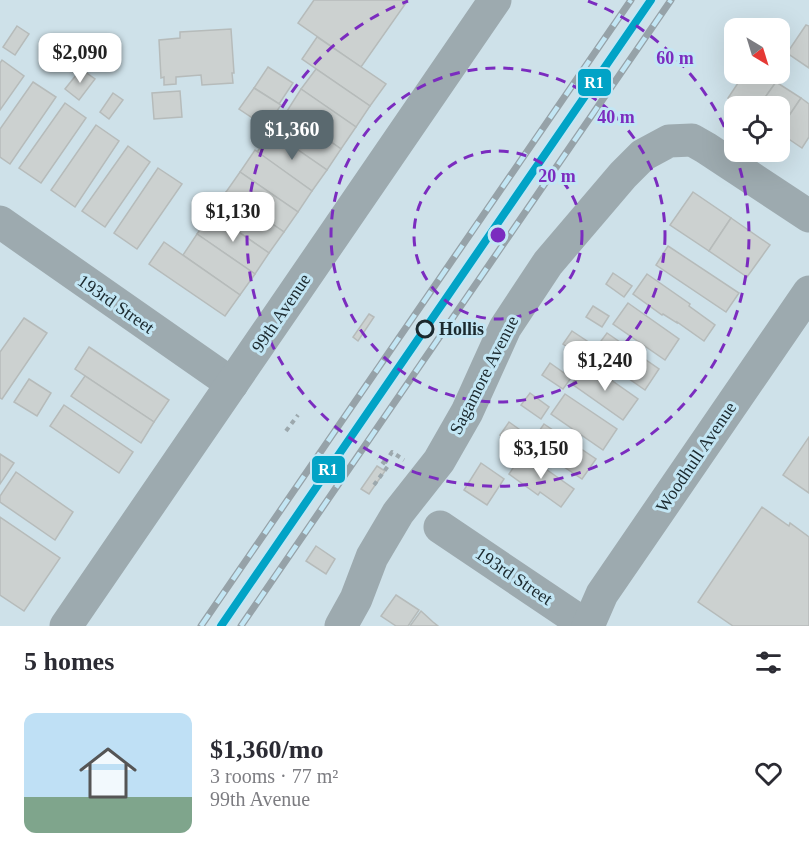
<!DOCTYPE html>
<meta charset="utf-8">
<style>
body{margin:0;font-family:"Times New Roman",serif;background:#f2f2f3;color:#2b2b33;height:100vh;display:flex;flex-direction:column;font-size:22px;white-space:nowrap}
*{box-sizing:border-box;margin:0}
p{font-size:20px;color:#7c7c81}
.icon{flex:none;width:33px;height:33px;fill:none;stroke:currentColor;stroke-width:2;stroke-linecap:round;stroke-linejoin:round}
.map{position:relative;height:626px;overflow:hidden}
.panel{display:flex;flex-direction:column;background:#fff;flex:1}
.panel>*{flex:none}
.needle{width:39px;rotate:142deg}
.controls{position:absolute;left:724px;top:18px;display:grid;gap:12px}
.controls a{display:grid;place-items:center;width:66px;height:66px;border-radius:12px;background:#fff;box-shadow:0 6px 24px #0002;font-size:30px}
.price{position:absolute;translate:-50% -51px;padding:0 14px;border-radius:12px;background:#fff;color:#222;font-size:20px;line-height:39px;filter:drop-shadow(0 2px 3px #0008)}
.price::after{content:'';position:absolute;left:50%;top:36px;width:18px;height:14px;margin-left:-9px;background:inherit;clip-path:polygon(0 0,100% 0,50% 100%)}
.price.selected{background:#5a696f;color:#fff}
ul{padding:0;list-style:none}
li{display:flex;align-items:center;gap:18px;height:150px;padding:0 24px}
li+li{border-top:2px solid #e1e1e2}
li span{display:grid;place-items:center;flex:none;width:168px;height:120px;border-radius:12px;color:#555}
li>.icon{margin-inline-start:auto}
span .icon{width:72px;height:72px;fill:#fffc;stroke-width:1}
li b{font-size:26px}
h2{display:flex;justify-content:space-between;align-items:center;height:72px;padding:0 24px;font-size:26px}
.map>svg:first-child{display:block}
</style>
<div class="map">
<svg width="809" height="626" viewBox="0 0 809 626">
<rect width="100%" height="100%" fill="#cee1e9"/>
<!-- building -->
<g fill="#ccd1d0" stroke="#b6bbba" stroke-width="1.5">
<path d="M314,0H408L361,67L298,23Z"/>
<path d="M806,25L809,26V68L787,53Z"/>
<path d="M17,26L29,34L15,55L3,47Z"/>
<path d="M231,29L234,73H232L233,83L202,85L201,75L176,77V84L164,85V77L161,78L159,40L180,38V32Z"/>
<path d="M317,37L386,84L370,106L302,59Z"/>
<path d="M2,60L24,76L0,110V63Z"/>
<path d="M268,67L293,83L279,104L254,88Z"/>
<path d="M81,69L95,79L79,100L65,89Z"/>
<path d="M316,69L370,106L356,127L301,89Z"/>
<path d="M744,74H763L776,82L759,106H740L728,98Z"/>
<path d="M33,82L56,97L10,164L0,157V129Z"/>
<path d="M776,82L801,98L780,129V106H759Z"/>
<path d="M254,88L281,105L266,127L239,109Z"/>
<path d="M301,89L356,127L341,149L287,111Z"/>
<path d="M180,91L182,117L154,119L152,93Z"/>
<path d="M113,93L123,100L109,119L100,112Z"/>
<path d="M801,98L809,104V137L802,148L780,133V129Z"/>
<path d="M65,103L86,118L41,183L19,168Z"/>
<path d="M287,111L341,149L327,170L272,132Z"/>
<path d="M96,125L119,141L75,207L51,190Z"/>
<path d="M272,132L327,170L312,191L257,152Z"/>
<path d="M128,146L150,162L105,227L82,211Z"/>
<path d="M255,150L312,191L298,212L240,172Z"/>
<path d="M158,168L182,184L137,249L114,233Z"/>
<path d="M240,172L298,212L284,232L226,192Z"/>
<path d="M226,192L284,232L269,253L211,213Z"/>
<path d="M693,192L731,218L709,251L670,225Z"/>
<path d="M211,213L269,253L255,274L197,234Z"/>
<path d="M731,218L770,245L747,277L709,251Z"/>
<path d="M197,234L255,274L240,295L183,255Z"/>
<path d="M164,242L240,295L225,316L149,264Z"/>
<path d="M668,246L739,293L726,312L656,265Z"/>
<path d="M613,273L632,286L624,297L606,284Z"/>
<path d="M647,274L690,304L689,306L715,325L704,341L677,322V323L663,314L662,315L633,294Z"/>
<path d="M628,303L679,339L665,360L613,324Z"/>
<path d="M593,306L609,316L602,327L586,317Z"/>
<path d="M369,314L374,317L358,341L353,337Z"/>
<path d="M24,318L47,333L2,399L0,398V352Z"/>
<path d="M572,331L593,345L584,358L563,344Z"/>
<path d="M607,333L659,369L645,390L592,353Z"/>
<path d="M89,347L169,400L154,422L75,369Z"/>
<path d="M550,363L571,378L563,389L542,375Z"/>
<path d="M587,363L638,399L623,420L572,384Z"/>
<path d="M85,376L154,422L141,443L71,396Z"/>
<path d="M29,379L51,393L37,416L14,402Z"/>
<path d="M530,393L549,407L541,419L521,405Z"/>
<path d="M565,394L617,429L603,450L551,414Z"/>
<path d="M64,405L133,452L119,473L50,426Z"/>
<path d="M509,422L530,437L521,450L500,435Z"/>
<path d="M544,424L596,459L582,479L530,444Z"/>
<path d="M809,437V493L783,475Z"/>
<path d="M523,453L574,489L561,507L540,492L538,495L509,474Z"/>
<path d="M0,454L14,463L0,484Z"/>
<path d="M481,463L504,479L487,505L464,490Z"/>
<path d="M377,466L385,471L369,494L361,489Z"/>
<path d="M16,472L73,512L55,540L0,502V496Z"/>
<path d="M762,507L789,526L790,523L809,537V626H733L698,602Z"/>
<path d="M0,517L60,558L24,611L0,595Z"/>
<path d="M316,546L335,559L326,574L306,561Z"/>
<path d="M396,595L419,610L408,626H396L381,616Z"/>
<path d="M421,611L433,622L438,626H410Z"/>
</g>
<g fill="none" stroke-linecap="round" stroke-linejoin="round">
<!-- path -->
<g stroke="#9ca8ad" stroke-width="4" stroke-dasharray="4.5 4.5" stroke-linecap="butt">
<path d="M286,431L298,415"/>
<path d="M385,463L392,452L404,460"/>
<path d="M374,485L388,466L378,458"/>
</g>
<!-- minor -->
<g stroke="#9daaaf" stroke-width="33">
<path d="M0,222L232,384"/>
<path d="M440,527L587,626"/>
<path d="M66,626L495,0"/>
<path d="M341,626L356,599L372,557L398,513L439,461L467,412L505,328L548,263L623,175L643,155L669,141L692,140L706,148L809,216"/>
<path d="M588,626L602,594L809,292"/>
</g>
<!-- rail casing -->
<g stroke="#96a2a8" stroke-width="7">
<g id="rail">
<path d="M201,626L631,0"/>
<path d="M221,626L651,0"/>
<path d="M241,626L671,0"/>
</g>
</g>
<!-- rail -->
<use href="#rail" stroke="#c3e6f4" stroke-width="4.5" stroke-dasharray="14" stroke-linecap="butt"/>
<!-- rail-1 casing -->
<g stroke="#c3e6f4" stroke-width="12">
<path id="rail-1" d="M221,626L651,0"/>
</g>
<!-- rail-1 -->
<use href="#rail-1" stroke="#01a3c6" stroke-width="8"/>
</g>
<!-- distance rings -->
<g fill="none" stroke="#7b2cbf" stroke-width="3" stroke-dasharray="10 8">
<circle cx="498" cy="235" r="84"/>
<circle cx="498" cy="235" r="167"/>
<path d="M588 1A251 251 0 1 1 408 1"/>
</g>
<!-- markers -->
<circle fill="#c3e6f4" stroke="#1b292e" stroke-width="3" cx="425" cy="329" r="8"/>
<g text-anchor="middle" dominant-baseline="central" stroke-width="6" stroke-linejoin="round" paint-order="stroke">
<!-- street labels -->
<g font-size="18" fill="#1b292e" stroke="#c3e6f4">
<text transform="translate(116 304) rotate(35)">193rd Street</text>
<text transform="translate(281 313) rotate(-56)">99th Avenue</text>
<text transform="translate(484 375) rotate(-63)">Sagamore Avenue</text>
<text transform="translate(696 457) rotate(-56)">Woodhull Avenue</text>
<text transform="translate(514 576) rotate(34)">193rd Street</text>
</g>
<!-- stop labels -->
<g font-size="18" font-weight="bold" fill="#1b292e" stroke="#c3e6f4" text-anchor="start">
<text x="439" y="329">Hollis</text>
</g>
</g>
<circle cx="498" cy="235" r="9" fill="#7b2cbf" stroke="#c3e6f4" stroke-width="3"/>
<g font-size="18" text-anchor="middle" font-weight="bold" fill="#7b2cbf" stroke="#c3e6f4" stroke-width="6" stroke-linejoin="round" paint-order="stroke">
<text x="675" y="64">60 m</text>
<text x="616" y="123">40 m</text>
<text x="557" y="182">20 m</text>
</g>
<g stroke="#c3e6f4" stroke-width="2">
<rect x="577" y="68" width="35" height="29" rx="6" fill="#01a3c6"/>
<rect x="311" y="455" width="35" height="29" rx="6" fill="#01a3c6"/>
</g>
<g font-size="16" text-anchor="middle" font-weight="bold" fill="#fff">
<text x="594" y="88">R1</text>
<text x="328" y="475">R1</text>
</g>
</svg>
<div class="controls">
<a><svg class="needle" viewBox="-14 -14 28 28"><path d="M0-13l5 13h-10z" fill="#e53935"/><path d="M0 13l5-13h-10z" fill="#7c7c81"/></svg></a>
<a><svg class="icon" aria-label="locate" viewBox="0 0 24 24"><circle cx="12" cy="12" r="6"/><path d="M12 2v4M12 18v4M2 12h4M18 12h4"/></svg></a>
</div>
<b class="price" style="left:80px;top:84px">$2,090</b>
<b class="price selected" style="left:292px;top:161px">$1,360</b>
<b class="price" style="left:233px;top:243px">$1,130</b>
<b class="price" style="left:605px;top:392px">$1,240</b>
<b class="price" style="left:541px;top:480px">$3,150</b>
</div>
<section class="panel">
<h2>5 homes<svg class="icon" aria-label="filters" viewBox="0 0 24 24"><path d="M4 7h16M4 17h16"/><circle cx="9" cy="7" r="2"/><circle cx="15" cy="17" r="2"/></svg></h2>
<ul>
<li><span style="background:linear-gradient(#bfe0f5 70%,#7fa58c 0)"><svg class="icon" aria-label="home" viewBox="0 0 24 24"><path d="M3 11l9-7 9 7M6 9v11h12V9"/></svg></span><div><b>$1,360/mo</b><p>3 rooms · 77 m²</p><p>99th Avenue</p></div><svg class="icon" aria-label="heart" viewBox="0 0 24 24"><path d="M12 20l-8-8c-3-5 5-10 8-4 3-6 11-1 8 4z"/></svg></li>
</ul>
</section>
